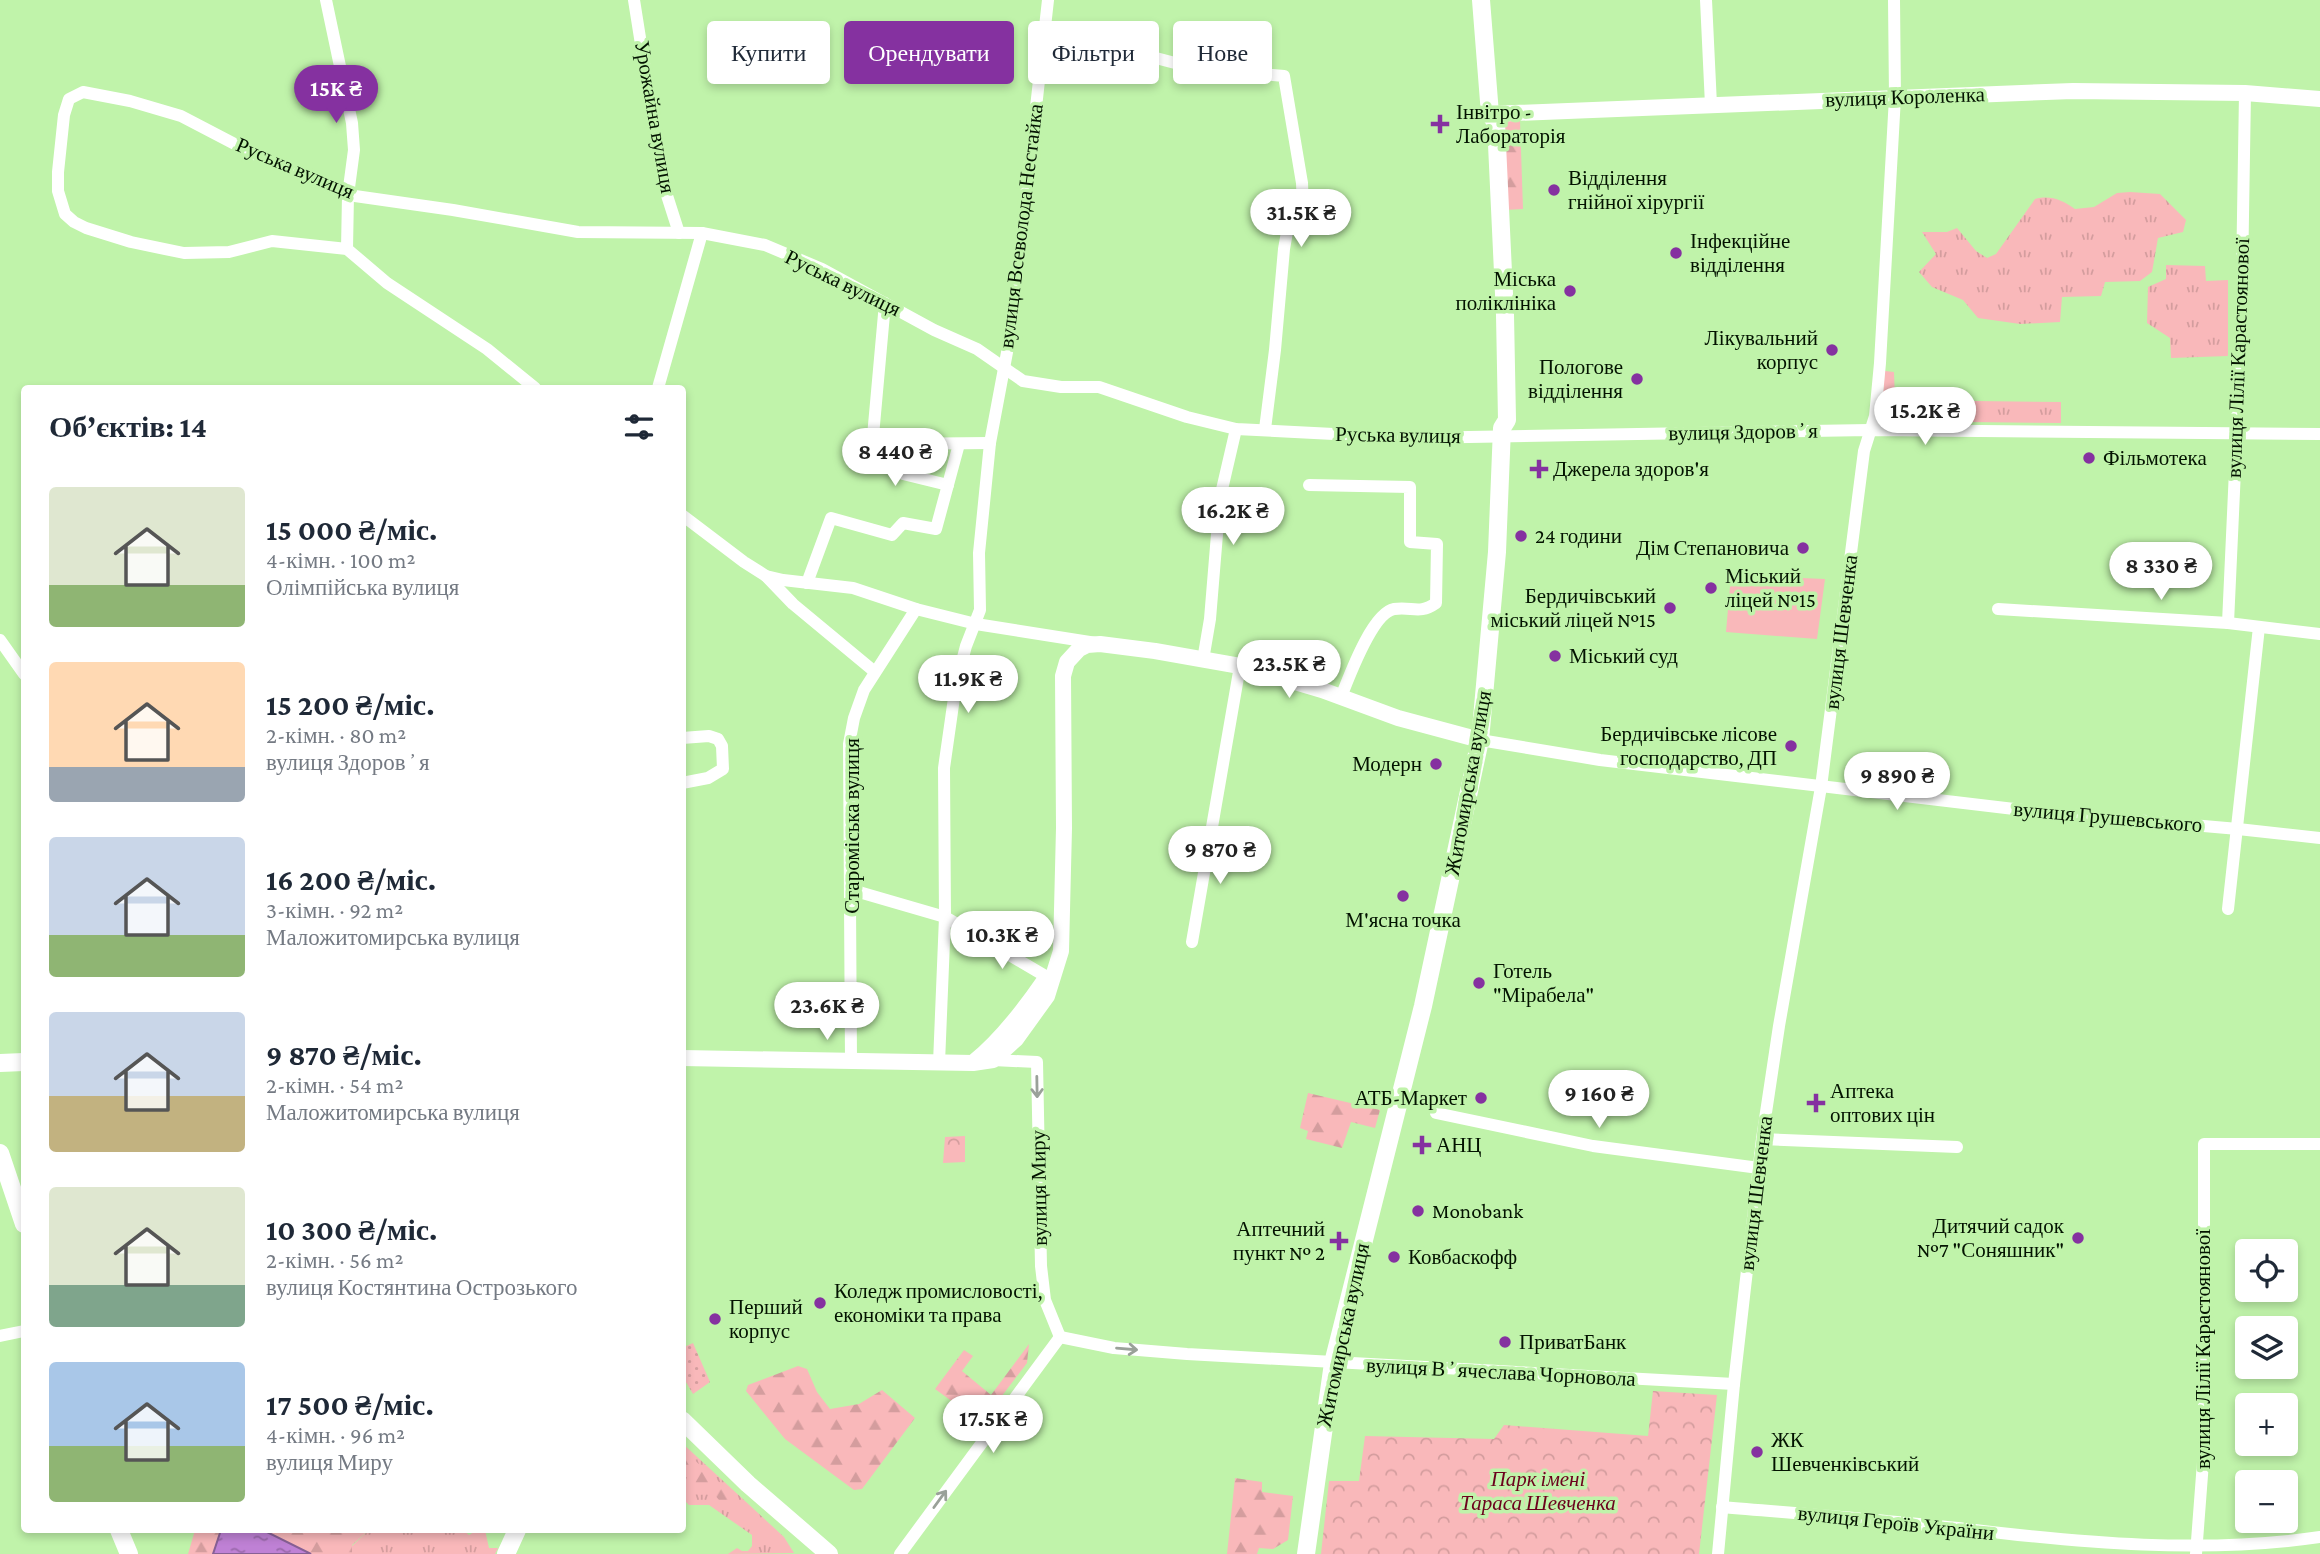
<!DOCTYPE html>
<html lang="uk">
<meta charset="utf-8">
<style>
body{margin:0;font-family:"Crimson Pro",serif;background:#f2f2f3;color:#1f2937;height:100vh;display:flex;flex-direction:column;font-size:26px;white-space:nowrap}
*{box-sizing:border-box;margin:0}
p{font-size:23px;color:#747a83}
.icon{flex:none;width:38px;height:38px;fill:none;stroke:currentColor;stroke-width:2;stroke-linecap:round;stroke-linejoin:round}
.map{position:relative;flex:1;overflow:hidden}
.side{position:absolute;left:21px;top:385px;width:665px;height:1148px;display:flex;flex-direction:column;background:#fff;border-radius:7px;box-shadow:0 4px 10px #0003}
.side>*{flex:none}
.guide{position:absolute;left:707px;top:21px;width:665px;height:63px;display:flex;gap:14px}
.controls{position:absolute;left:2235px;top:1239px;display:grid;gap:14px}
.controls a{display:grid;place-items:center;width:63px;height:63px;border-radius:7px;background:#fff;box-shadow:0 4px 10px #0003;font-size:35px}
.price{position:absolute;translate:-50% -60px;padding:0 16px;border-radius:24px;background:#fff;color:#222;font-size:23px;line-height:46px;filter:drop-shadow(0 2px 4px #0008)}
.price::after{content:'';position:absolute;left:50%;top:42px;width:21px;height:16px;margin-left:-10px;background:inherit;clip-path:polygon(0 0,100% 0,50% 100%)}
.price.active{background:#8531a0;color:#fff}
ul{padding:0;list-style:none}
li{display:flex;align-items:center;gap:21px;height:175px;padding:0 28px}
li span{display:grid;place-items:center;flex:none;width:196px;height:140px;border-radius:7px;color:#555}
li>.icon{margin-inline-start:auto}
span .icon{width:84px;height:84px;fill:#fffc;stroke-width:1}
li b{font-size:30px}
h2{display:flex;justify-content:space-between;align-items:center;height:84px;padding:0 28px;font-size:30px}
.tag{padding:0 24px;border-radius:7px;background:#fff;box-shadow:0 4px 10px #0003;font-size:24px;line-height:63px}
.tag.active{background:#8531a0;color:#fff}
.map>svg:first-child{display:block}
</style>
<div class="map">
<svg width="2320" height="1554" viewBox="0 0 2320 1554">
<defs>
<pattern id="grass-tufts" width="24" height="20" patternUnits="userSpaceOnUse" patternTransform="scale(1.75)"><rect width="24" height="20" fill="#f9b8ba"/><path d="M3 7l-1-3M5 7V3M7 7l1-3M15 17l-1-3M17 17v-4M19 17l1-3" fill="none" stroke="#d49d9e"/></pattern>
<pattern id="forest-firs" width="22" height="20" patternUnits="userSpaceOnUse" patternTransform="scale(1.75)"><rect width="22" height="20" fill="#f9b8ba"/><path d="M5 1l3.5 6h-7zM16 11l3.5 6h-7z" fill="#d49d9e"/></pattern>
<pattern id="park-crowns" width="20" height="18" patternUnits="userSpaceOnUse" patternTransform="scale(1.75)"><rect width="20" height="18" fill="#f9b8ba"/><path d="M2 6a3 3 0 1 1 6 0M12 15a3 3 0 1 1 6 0" fill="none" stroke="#d49d9e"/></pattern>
<pattern id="garden-dots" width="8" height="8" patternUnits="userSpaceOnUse" patternTransform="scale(1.75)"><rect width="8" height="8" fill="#f9b8ba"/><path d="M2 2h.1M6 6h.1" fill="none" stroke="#d49d9e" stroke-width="1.8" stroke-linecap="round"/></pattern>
<pattern id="water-ripples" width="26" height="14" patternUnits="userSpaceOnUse" patternTransform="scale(1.75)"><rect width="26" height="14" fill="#bf81d5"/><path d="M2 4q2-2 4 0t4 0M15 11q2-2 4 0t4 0" fill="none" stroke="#9968aa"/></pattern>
</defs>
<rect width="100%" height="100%" fill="#c0f3aa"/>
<!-- grass -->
<g fill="url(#grass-tufts)">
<path d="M2130,192L2160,194L2186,220L2183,232L2158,238L2152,272L2140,281L2105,282L2101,296L2062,297L2060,322L2020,324L1978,318L1963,300L1932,287L1919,272L1936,254L1922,232H1947L1957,228L1976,251L1987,258L1996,254L2035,199C2051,195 2062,200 2075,209L2094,207L2117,193Z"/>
<path d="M2166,265L2205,266L2206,281L2228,280V356L2171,358L2170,338L2147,323L2148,287L2166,279Z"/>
<path d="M1885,371L1894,372L1895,400L2061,402V423L1880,421Z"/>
<path d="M682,1443L784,1537L794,1553L728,1554L737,1548L742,1551H748L752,1546V1535L709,1505H689L683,1499Z"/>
<path d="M369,1530H463L469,1535L477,1530H485L489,1548H498L495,1554H352V1546Z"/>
</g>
<!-- forest -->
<g fill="url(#forest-firs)">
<path d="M1500,121H1520L1523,209L1505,210Z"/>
<path d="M1308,1093L1380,1110L1375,1128L1351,1122L1342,1148L1306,1139L1308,1131L1300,1128Z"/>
<path d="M1029,1344L1027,1363L973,1434L960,1425L968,1413L935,1389L964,1350L973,1356L962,1371L991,1395Z"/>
<path d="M798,1366L807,1369L817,1392L830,1409L859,1404L882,1390L915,1418L862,1489L854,1490L785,1439L746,1391L748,1385Z"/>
<path d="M683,1450L736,1497L735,1507L724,1506L714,1494L698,1495L687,1477L683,1476Z"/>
<path d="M1235,1478L1262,1482V1492L1293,1496L1288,1540L1273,1549L1259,1548L1257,1554H1227Z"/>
<path d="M195,1530H221L213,1554H188Z"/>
<path d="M263,1530H369L352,1545V1554H311Z"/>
</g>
<!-- park -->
<g fill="url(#park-crowns)">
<path d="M965,1136V1162L943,1163L945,1137Z"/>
<path d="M1653,1391L1717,1395L1699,1554H1321L1329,1481H1359L1365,1436L1494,1439L1504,1425L1648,1436Z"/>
</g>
<!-- garden -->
<path fill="url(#garden-dots)" d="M693,1343L710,1382L693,1394L683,1377L682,1348Z"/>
<!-- pitch -->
<path fill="#f9b8ba" d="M1731,575L1825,579L1817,639L1726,632Z"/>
<!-- water -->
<path fill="url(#water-ripples)" stroke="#876095" stroke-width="2" d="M221,1530H263L311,1554H213Z"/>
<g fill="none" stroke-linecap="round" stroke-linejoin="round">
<!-- street -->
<g stroke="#fff" stroke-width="12">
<path d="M326,0L352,123L354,150L348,195L347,249"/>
<path d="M634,0L663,183L679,233"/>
<path d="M1706,0L1711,105"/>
<path d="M1044,25L1114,47L1194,68L1284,76L1302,183L1303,207L1298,221L1287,232L1284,249L1275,350L1265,429"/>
<path d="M885,303L873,436L876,441L884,444L990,443"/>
<path d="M535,388L487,349L387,283L347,249L272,241L229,252L184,253L131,242L86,228L74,222L65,214L58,191V172L64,115L69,99L83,92L130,101L181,116L250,152L348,195L453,210L578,232L702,233L765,245L822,269L934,330L977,349L1023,381L1061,387H1099L1187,417L1236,429L1412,438L1870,430L2320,434"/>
<path d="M658,388L702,233"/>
<path d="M909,445L903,474L948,485"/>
<path d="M1309,485L1410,487V542L1437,544L1436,603C1419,615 1412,606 1394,609C1372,613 1349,677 1341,697"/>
<path d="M682,515L744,562L766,576L783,580L853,588L916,609L976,624L1096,643"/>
<path d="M766,576L793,604L875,672"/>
<path d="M807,583L831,518L892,535L903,523L936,529L959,444"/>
<path d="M1998,609L2228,623L2320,634"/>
<path d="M2228,623L2241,339L2245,93"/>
<path d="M0,640L24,674"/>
<path d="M1203,660L1210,619L1220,498L1236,429"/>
<path d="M682,738L709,736L718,739L722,746L723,769L708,778L682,783"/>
<path d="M1480,740L1600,760L2031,811L2238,829L2320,838"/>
<path d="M852,890L945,917L1047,977"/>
<path d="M2228,909L2259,627"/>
<path d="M1192,942L1240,666"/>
<path d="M993,1060L1037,1062L1041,1266L1045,1300L1060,1337"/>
<path d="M851,1061L849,744L854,718L864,690L916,609"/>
<path d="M939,1063L945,917L944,768L956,684L966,646L980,610L979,553L990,443L1011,331L1048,0"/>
<path d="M1436,1113L1593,1146L1759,1168"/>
<path d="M1762,1139L1957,1147"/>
<path d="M0,1336L24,1331"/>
<path d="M1060,1337L1114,1348L1187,1354L1734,1384"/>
<path d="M1722,1507C1804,1514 1885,1520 1966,1529C2083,1543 2204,1554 2320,1537"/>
<path d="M900,1554L1060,1337"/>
<path d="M1718,1554L1734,1384L1762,1139L1779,1026L1821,787L1864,451L1875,416L1880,363L1895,97L1894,0"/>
<path d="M2196,1554L2204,1449V1144H2320"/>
</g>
<!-- secondary -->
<g stroke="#fff" stroke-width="16">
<path d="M1490,114L2073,91L2245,93L2320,99"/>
<path d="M682,1058L973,1063L993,1060L1016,1039L1047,996L1061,951L1064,828L1063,676L1067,662L1079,649L1087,645L1100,644L1155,651L1240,666L1322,690L1398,718L1480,740"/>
<path d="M975,1061C1002,1039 1024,1010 1044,981"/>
</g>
<!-- primary -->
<g stroke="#fff" stroke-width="18">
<path d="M0,1063L24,1062"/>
<path d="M0,1153L24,1224"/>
<path d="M682,1420L748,1484L829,1554"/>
<path d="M119,1530L129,1554"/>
<path d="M506,1554L517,1530"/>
<path d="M1306,1554L1333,1363L1423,1006L1480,740L1497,552L1502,428L1507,420L1505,315L1496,123L1490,114L1481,0"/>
</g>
</g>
<!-- one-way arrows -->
<defs><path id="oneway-shaft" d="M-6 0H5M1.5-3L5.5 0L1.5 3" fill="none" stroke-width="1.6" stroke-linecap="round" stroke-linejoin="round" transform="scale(1.75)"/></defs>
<g stroke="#9aa199">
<use href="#oneway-shaft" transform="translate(1037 1087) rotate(89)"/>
<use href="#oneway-shaft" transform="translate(1127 1349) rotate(5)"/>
<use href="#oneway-shaft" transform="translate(940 1499) rotate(-54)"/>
</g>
<!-- markers -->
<g fill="#8531a0" stroke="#c0f3aa" stroke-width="2.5">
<path d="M1436.5 113.5h7v7h7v7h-7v7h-7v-7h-7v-7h7z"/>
<circle cx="1554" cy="190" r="7"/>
<circle cx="1676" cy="253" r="7"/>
<circle cx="1570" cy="291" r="7"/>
<circle cx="1832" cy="350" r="7"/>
<circle cx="1637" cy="379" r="7"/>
<circle cx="2089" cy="458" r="7"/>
<path d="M1535.5 458.5h7v7h7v7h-7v7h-7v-7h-7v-7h7z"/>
<circle cx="1521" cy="536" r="7"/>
<circle cx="1803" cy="548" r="7"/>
<circle cx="1711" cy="588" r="7"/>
<circle cx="1670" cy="608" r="7"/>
<circle cx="1555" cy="656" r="7"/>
<circle cx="1791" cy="746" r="7"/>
<circle cx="1436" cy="764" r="7"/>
<circle cx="1403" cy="896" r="7"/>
<circle cx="1479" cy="983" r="7"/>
<circle cx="1481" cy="1098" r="7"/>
<path d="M1812.5 1092.5h7v7h7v7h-7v7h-7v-7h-7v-7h7z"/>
<path d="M1418.5 1134.5h7v7h7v7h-7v7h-7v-7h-7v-7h7z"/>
<circle cx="1418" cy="1211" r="7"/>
<circle cx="2078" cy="1238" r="7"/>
<path d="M1335.5 1230.5h7v7h7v7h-7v7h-7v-7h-7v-7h7z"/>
<circle cx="1394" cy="1257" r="7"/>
<circle cx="820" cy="1303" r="7"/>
<circle cx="715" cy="1319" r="7"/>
<circle cx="1505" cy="1342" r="7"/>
<circle cx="1757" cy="1452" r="7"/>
</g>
<g text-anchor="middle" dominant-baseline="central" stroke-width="7" stroke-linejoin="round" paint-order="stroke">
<!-- street labels -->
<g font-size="21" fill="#031300" stroke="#c0f3aa">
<text transform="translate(1905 97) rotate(-2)">вулиця Короленка</text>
<text transform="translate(655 117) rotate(80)">Урожайна вулиця</text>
<text transform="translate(295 168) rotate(23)">Руська вулиця</text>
<text transform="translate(1021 226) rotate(-83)">вулиця Всеволода Нестайка</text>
<text transform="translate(843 283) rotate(26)">Руська вулиця</text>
<text transform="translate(2238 358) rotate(-88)">вулиця Лілії Карастоянової</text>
<text transform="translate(1743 432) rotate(-1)">вулиця Здоровʼя</text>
<text transform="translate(1398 435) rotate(1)">Руська вулиця</text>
<text transform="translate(1841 632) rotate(-83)">вулиця Шевченка</text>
<text transform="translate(1468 783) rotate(-80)">Житомирська вулиця</text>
<text transform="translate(2108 817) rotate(5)">вулиця Грушевського</text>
<text transform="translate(852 826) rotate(-90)">Староміська вулиця</text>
<text transform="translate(1039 1188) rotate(-91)">вулиця Миру</text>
<text transform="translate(1756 1193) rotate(-83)">вулиця Шевченка</text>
<text transform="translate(1343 1335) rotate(-78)">Житомирська вулиця</text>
<text transform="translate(2203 1349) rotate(-90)">вулиця Лілії Карастоянової</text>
<text transform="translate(1501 1372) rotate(3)">вулиця Вʼячеслава Чорновола</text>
<text transform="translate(1896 1523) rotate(6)">вулиця Героїв України</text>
</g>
<!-- poi labels -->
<g font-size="21" fill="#031300" stroke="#c0f3aa" text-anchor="start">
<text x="1456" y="112">Інвітро -<tspan x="1456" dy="24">Лабораторія</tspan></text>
<text x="1568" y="178">Відділення<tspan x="1568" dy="24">гнійної хірургії</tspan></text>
<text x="1690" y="241">Інфекційне<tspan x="1690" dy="24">відділення</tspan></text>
<text x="1556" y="279" text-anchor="end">Міська<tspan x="1556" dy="24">поліклініка</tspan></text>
<text x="1818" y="338" text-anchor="end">Лікувальний<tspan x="1818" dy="24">корпус</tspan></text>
<text x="1623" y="367" text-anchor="end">Пологове<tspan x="1623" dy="24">відділення</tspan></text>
<text x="2103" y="458">Фільмотека</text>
<text x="1553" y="469">Джерела здоров'я</text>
<text x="1535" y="536">24 години</text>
<text x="1789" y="548" text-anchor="end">Дім Степановича</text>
<text x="1725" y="576">Міський<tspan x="1725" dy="24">ліцей №15</tspan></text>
<text x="1656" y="596" text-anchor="end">Бердичівський<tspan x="1656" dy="24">міський ліцей №15</tspan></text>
<text x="1569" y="656">Міський суд</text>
<text x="1777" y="734" text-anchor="end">Бердичівське лісове<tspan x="1777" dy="24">господарство, ДП</tspan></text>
<text x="1422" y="764" text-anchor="end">Модерн</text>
<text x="1403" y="920" text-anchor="middle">М'ясна точка</text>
<text x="1493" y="971">Готель<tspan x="1493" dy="24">"Мірабела"</tspan></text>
<text x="1830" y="1091">Аптека<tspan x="1830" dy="24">оптових цін</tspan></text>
<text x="1467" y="1098" text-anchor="end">АТБ-Маркет</text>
<text x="1436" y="1145">АНЦ</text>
<text x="1432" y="1211">Monobank</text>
<text x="2064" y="1226" text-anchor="end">Дитячий садок<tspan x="2064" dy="24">№7 "Соняшник"</tspan></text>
<text x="1325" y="1229" text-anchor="end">Аптечний<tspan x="1325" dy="24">пункт № 2</tspan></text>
<text x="1408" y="1257">Ковбаскофф</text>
<text x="834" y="1291">Коледж промисловості,<tspan x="834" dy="24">економіки та права</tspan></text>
<text x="729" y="1307">Перший<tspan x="729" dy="24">корпус</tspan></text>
<text x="1519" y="1342">ПриватБанк</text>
<text x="1771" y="1440">ЖК<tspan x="1771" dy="24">Шевченківський</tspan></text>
</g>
<!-- park labels -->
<g font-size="21" font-style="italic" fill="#6b021d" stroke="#c0f3aa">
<text x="1538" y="1479">Парк імені<tspan x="1538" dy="24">Тараса Шевченка</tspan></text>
</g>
</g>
</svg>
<div class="controls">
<a><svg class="icon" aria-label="locate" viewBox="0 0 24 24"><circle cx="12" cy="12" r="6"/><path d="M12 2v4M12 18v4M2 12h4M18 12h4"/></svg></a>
<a><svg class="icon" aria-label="layers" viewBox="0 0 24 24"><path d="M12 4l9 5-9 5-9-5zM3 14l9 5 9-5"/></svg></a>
<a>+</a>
<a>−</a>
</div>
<b class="price active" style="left:336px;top:125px">15K ₴</b>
<b class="price" style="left:1301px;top:249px">31.5K ₴</b>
<b class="price" style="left:1925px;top:447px">15.2K ₴</b>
<b class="price" style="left:895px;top:488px">8 440 ₴</b>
<b class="price" style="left:1233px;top:547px">16.2K ₴</b>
<b class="price" style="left:2161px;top:602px">8 330 ₴</b>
<b class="price" style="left:1289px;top:700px">23.5K ₴</b>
<b class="price" style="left:968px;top:715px">11.9K ₴</b>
<b class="price" style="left:1897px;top:812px">9 890 ₴</b>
<b class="price" style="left:1220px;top:886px">9 870 ₴</b>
<b class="price" style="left:1002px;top:971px">10.3K ₴</b>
<b class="price" style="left:827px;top:1042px">23.6K ₴</b>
<b class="price" style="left:1599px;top:1130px">9 160 ₴</b>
<b class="price" style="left:993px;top:1455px">17.5K ₴</b>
<div class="guide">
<a class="tag">Купити</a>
<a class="tag active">Орендувати</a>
<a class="tag">Фільтри</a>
<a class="tag">Нове</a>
</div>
<section class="side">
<h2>Об’єктів: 14<svg class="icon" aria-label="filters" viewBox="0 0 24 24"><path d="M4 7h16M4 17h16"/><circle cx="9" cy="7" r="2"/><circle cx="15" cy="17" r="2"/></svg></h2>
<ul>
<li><span style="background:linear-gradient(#dfe7d0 70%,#8fb573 0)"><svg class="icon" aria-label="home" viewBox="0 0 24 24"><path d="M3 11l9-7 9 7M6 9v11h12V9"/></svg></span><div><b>15 000 ₴/міс.</b><p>4-кімн. · 100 m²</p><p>Олімпійська вулиця</p></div></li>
<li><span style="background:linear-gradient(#ffd9b3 75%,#9aa5b1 0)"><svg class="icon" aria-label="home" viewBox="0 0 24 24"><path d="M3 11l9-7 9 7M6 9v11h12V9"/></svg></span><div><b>15 200 ₴/міс.</b><p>2-кімн. · 80 m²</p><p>вулиця Здоровʼя</p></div></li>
<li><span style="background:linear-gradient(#c9d6e8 70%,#8fb573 0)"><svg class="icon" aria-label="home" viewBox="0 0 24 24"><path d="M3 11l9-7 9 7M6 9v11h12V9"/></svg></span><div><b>16 200 ₴/міс.</b><p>3-кімн. · 92 m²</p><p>Маложитомирська вулиця</p></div></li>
<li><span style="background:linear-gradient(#c9d6e8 60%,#c2b280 0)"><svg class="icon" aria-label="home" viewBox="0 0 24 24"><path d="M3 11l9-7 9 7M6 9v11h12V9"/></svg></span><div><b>9 870 ₴/міс.</b><p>2-кімн. · 54 m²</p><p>Маложитомирська вулиця</p></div></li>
<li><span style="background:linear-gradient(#dfe7d0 70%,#7fa58c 0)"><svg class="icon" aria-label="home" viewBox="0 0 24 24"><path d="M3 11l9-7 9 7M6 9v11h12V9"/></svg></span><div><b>10 300 ₴/міс.</b><p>2-кімн. · 56 m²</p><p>вулиця Костянтина Острозького</p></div></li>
<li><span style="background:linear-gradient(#a9c7e8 60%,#8fb573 0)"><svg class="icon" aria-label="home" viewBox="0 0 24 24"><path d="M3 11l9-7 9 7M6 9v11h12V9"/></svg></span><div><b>17 500 ₴/міс.</b><p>4-кімн. · 96 m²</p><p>вулиця Миру</p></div></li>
</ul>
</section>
</div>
